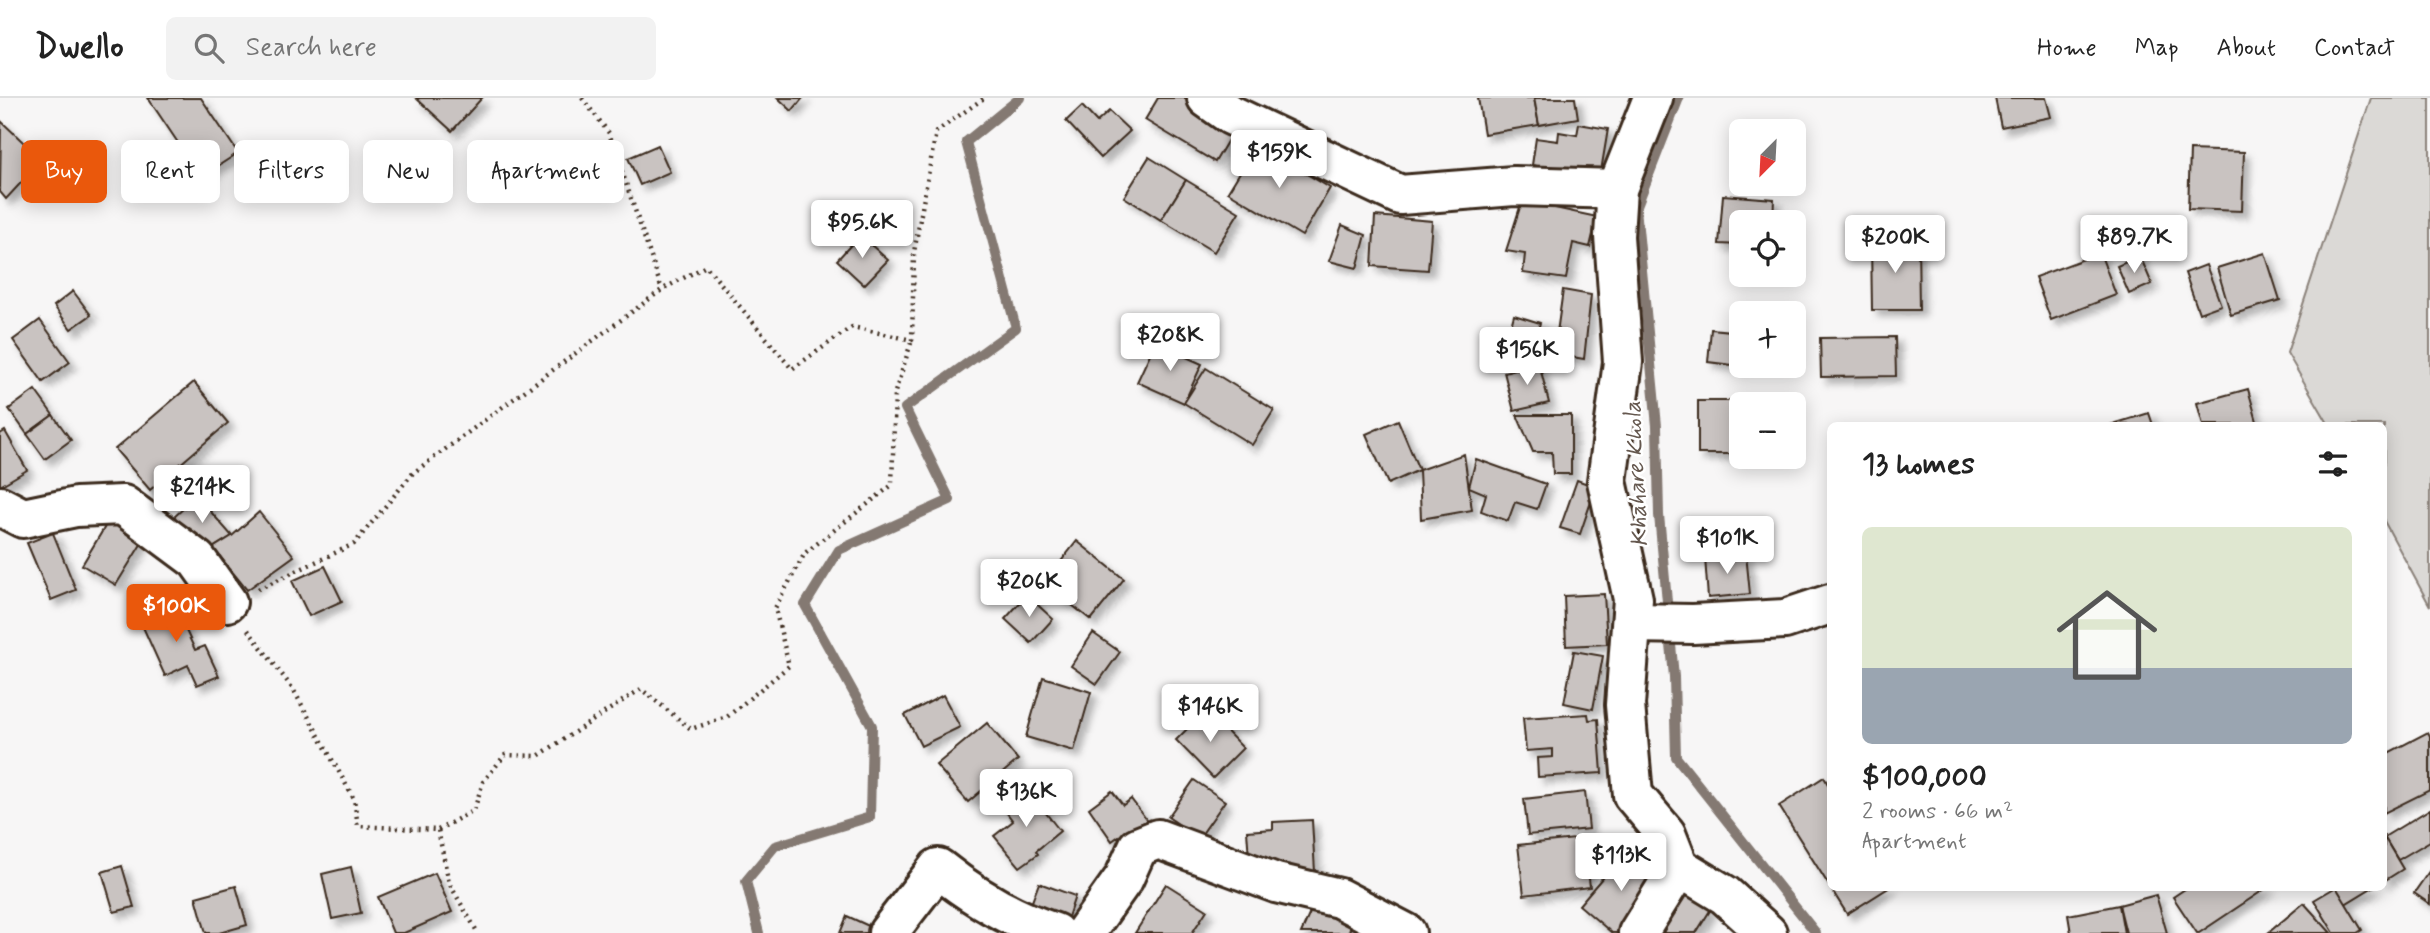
<!DOCTYPE html>
<meta charset="utf-8">
<style>
body{margin:0;font-family:Mynerve,sans-serif;background:#f2f2f2;color:#222;height:100vh;display:flex;flex-direction:column;font-size:26px;white-space:nowrap}
*{box-sizing:border-box;margin:0}
p{font-size:23px;color:#767676}
.icon{flex:none;width:38px;height:38px;fill:none;stroke:currentColor;stroke-width:2;stroke-linecap:round;stroke-linejoin:round}
.map{position:relative;flex:1;overflow:hidden}
.drawer{position:absolute;left:1827px;top:324px;width:560px;height:469px;display:flex;flex-direction:column;background:#fff;border-radius:10px;box-shadow:0 4px 18px #0003}
.drawer>*{flex:none}
.hud{position:absolute;left:21px;top:42px;width:665px;height:63px;display:flex;gap:14px}
.needle{width:46px;rotate:204deg}
.controls{position:absolute;left:1729px;top:21px;display:grid;gap:14px}
.controls a{display:grid;place-items:center;width:77px;height:77px;border-radius:10px;background:#fff;box-shadow:0 4px 18px #0003;font-size:35px}
.price{position:absolute;translate:-50% -60px;padding:0 16px;border-radius:7px;background:#fff;color:#222;font-size:23px;line-height:46px;filter:drop-shadow(0 2px 4px #0008)}
.price::after{content:'';position:absolute;left:50%;top:42px;width:21px;height:16px;margin-left:-10px;background:inherit;clip-path:polygon(0 0,100% 0,50% 100%)}
.price.selected{background:#ea580c;color:#fff}
ul{padding:0;list-style:none}
li{display:grid;align-content:center;gap:14px;height:371px;padding:0 35px}
li+li{border-top:2px solid #e0e0e0}
li span{display:grid;place-items:center;height:217px;border-radius:10px;color:#555}
li>.icon{margin-inline-start:auto}
span .icon{width:126px;height:126px;fill:#fffc;stroke-width:1}
li b{font-size:30px}
h2{display:flex;justify-content:space-between;align-items:center;height:84px;padding:0 35px;font-size:30px}
.chip{padding:0 24px;border-radius:10px;background:#fff;box-shadow:0 4px 18px #0003;font-size:24px;line-height:63px}
.chip.selected{background:#ea580c;color:#fff}
header{display:flex;align-items:center;gap:42px;box-sizing:border-box;height:98px;padding:0 35px;background:#fff;border-bottom:2px solid #e0e0e0}
header strong{font-size:33px}
nav{display:flex;gap:38px;margin-inline-start:auto;font-size:24px}
.search{width:490px;height:63px;background:#f2f2f2;display:flex;align-items:center;gap:18px;box-sizing:border-box;padding:0 24px;border-radius:10px;color:#767676;font-size:26px}
.map>svg:first-child{display:block}
</style>
<header>
<strong>Dwello</strong>
<div class="search"><svg class="icon" aria-label="search" viewBox="0 0 24 24"><circle cx="10" cy="10" r="6"/><path d="M15 15l6 6"/></svg>Search here</div>
<nav><a>Home</a><a>Map</a><a>About</a><a>Contact</a></nav>
</header>
<div class="map">
<svg width="2430" height="835" viewBox="0 0 2430 835">
<defs>
<filter id="shadow"><feDropShadow dx="6" dy="6" stdDeviation="3.5" flood-color="#0004"/></filter>
</defs>
<rect width="100%" height="100%" fill="#f7f6f6"/>
<filter id="ink" filterUnits="userSpaceOnUse"><feTurbulence type="fractalNoise" baseFrequency=".0143" numOctaves="2"/><feDisplacementMap in="SourceGraphic" scale="14" xChannelSelector="R" yChannelSelector="G"/><feConvolveMatrix kernelMatrix="1 2 1 2 8 2 1 2 1" color-interpolation-filters="sRGB"/></filter>
<g filter="url(#ink)">
<!-- green -->
<path fill="#dbd9d6" stroke="#8b827a" stroke-width="2" d="M2371,0H2430V508L2384,423V327H2329L2287,255Z"/>
<g fill="none" stroke-linecap="round" stroke-linejoin="round">
<!-- stream -->
<g stroke="#847972" stroke-width="10">
<path d="M1679,0L1636,110L1657,328L1659,417L1674,579L1676,659L1816,835"/>
<path d="M759,835L746,783L775,748L870,719L872,628L805,507L839,452L950,402L905,310L1016,230L966,44L1020,0"/>
</g>
</g>
<!-- building -->
<g fill="#c9c3c1" stroke="#3b2a1e" stroke-width="2" filter="url(#shadow)">
<path d="M148,0H201L238,55L201,79Z"/>
<path d="M416,0H482L452,33Z"/>
<path d="M778,0H803L792,13Z"/>
<path d="M1158,0H1195L1238,25L1215,64L1145,22Z"/>
<path d="M1478,0H1534L1539,27L1484,36Z"/>
<path d="M1534,0H1575L1578,20L1539,27Z"/>
<path d="M1995,0H2046L2051,19L2001,29Z"/>
<path d="M1082,8L1097,24L1109,13L1130,33L1101,60L1066,23Z"/>
<path d="M1,23L42,62L6,101L0,94Z"/>
<path d="M1579,26L1608,31L1600,79L1532,67L1536,40L1558,43L1559,34L1577,37Z"/>
<path d="M1257,46L1330,90L1302,138L1228,94Z"/>
<path d="M658,47L670,74L640,87L628,60Z"/>
<path d="M2190,52L2244,54L2242,113L2188,111Z"/>
<path d="M1149,59L1186,82L1161,122L1124,99Z"/>
<path d="M1186,82L1239,114L1214,154L1161,122Z"/>
<path d="M1723,97L1774,101L1773,124H1741V147L1719,146Z"/>
<path d="M1522,103L1597,119L1590,149L1573,145L1566,181L1523,175L1525,156L1506,153Z"/>
<path d="M1375,118L1432,123L1428,172L1372,168Z"/>
<path d="M1342,127L1366,137L1357,170L1329,163Z"/>
<path d="M860,137L888,162L864,187L837,162Z"/>
<path d="M1918,142L1919,212H1872L1871,143Z"/>
<path d="M2100,155L2116,197L2051,222L2035,179Z"/>
<path d="M2265,155L2280,202L2231,217L2217,170Z"/>
<path d="M2140,158L2152,186L2129,196L2117,168Z"/>
<path d="M2206,167L2221,207L2199,215L2185,175Z"/>
<path d="M1563,192L1591,197L1584,261L1554,256Z"/>
<path d="M73,193L91,217L71,231L54,208Z"/>
<path d="M1514,217L1540,225L1529,261L1504,254Z"/>
<path d="M40,222L70,264L43,284L13,242Z"/>
<path d="M1711,231L1741,234V268L1708,264Z"/>
<path d="M1895,239L1896,278L1821,279L1820,240Z"/>
<path d="M1155,245L1202,266L1184,305L1137,284Z"/>
<path d="M1539,265L1549,305L1514,313L1504,274Z"/>
<path d="M1206,270L1274,312L1252,347L1184,305Z"/>
<path d="M194,284L228,325L150,392L115,351Z"/>
<path d="M2248,291L2258,327H2203L2197,305Z"/>
<path d="M35,292L53,317L27,336L9,311Z"/>
<path d="M1698,303H1777V306H1741V356H1698Z"/>
<path d="M2149,315L2153,327H2110Z"/>
<path d="M53,317L71,342L45,361L27,336Z"/>
<path d="M1517,317H1571V376H1553L1552,354H1533Z"/>
<path d="M1398,322L1419,372L1388,386L1366,336Z"/>
<path d="M5,333L27,372L0,388V336Z"/>
<path d="M1464,356L1472,412L1421,421L1419,372Z"/>
<path d="M1476,361L1546,386L1537,411L1515,404L1508,423L1481,413L1486,396L1469,389Z"/>
<path d="M1577,382L1596,389L1580,436L1560,430Z"/>
<path d="M197,398L232,438L206,454L174,419Z"/>
<path d="M259,414L294,458L247,492L213,450L232,438Z"/>
<path d="M109,422L143,443L116,487L82,467Z"/>
<path d="M53,435L76,492L51,502L27,445Z"/>
<path d="M1077,443L1124,481L1091,522L1044,485Z"/>
<path d="M1746,456L1750,496L1708,500L1705,460Z"/>
<path d="M325,468L342,503L309,518L292,483Z"/>
<path d="M1604,496L1607,546L1566,548L1564,498Z"/>
<path d="M1027,497L1053,521L1031,545L1005,521Z"/>
<path d="M172,502L195,552L205,548L219,578L197,587L188,567L165,578L138,518Z"/>
<path d="M1093,535L1120,554L1097,586L1071,568Z"/>
<path d="M1574,553L1603,558L1593,611L1564,605Z"/>
<path d="M1043,579L1091,594L1074,653L1026,639Z"/>
<path d="M943,597L960,629L921,648L905,617Z"/>
<path d="M1206,612L1243,650L1213,680L1176,642Z"/>
<path d="M1588,616L1589,622L1598,621L1602,675L1538,679L1537,660L1553,659V651L1526,653L1523,620Z"/>
<path d="M987,625L1018,662L968,704L936,667Z"/>
<path d="M2428,634L2430,638V692L2384,715V657Z"/>
<path d="M1824,679L1830,690V789H1890L1847,816L1779,708Z"/>
<path d="M1194,682L1225,703L1199,740L1168,719Z"/>
<path d="M1027,691L1060,733L1036,753L1038,756L1020,769L994,738L1013,723L1003,710Z"/>
<path d="M1112,693L1123,707L1131,701L1149,725L1123,744L1119,738L1112,743L1089,710Z"/>
<path d="M1585,694L1589,731L1528,737L1524,701Z"/>
<path d="M2430,711V743L2398,762L2384,739Z"/>
<path d="M1312,722L1315,774L1276,777L1250,772L1247,733L1273,731V724Z"/>
<path d="M2384,739L2403,771L2384,783Z"/>
<path d="M1584,740L1590,789L1524,797L1518,747Z"/>
<path d="M1626,752L1663,783L1619,835H1612L1579,807Z"/>
<path d="M122,768L134,809L114,814L102,774Z"/>
<path d="M351,769L361,815L332,821L322,776Z"/>
<path d="M2430,772V806L2414,795Z"/>
<path d="M435,775L452,814L404,835H393L378,799Z"/>
<path d="M1039,785L1075,798L1067,822L1030,809Z"/>
<path d="M1166,786L1207,812L1192,835H1135Z"/>
<path d="M236,788L247,827L219,835H206L196,799Z"/>
<path d="M1674,789L1711,811L1696,835H1647Z"/>
<path d="M2188,789H2268L2199,835H2197L2173,799Z"/>
<path d="M2335,789H2373L2345,806Z"/>
<path d="M2336,789L2362,832L2357,835H2334L2314,802Z"/>
<path d="M2156,797L2167,835H2126L2119,807Z"/>
<path d="M1316,801L1356,819L1348,835H1301Z"/>
<path d="M2304,805L2331,835H2268Z"/>
<path d="M2119,807L2124,835H2071L2068,817Z"/>
<path d="M847,818L884,835H840Z"/>
</g>
<g fill="none" stroke-linecap="round" stroke-linejoin="round">
<!-- minor casing -->
<g stroke="#3b2a1e" stroke-width="44">
<g id="minor">
<path d="M1207,0L1231,17L1400,97L1514,88L1617,91"/>
<path d="M1653,0L1617,91L1614,138L1623,264L1607,383L1633,501L1625,607L1633,697L1666,736L1679,769L1725,797L1767,835"/>
<path d="M0,408L23,420L76,409L123,407L197,462L227,504"/>
<path d="M1632,525L1693,526L1785,521L1830,506"/>
<path d="M888,835L938,770C974,799 1011,821 1055,835"/>
<path d="M1085,835L1124,780L1138,749L1158,741L1276,785L1339,800L1406,835"/>
<path d="M1638,835L1679,769"/>
</g>
</g>
<!-- path -->
<g stroke="#3b2a1e" stroke-width="4.5" stroke-dasharray="2 5" stroke-linecap="butt">
<path d="M582,0L609,35L660,186L663,191"/>
<path d="M258,491L354,446L413,375L663,191L706,168L792,271L852,229L912,242L914,154L936,34L984,0"/>
<path d="M248,532L293,591L354,701L358,728L438,732L449,785L478,835"/>
<path d="M438,732L474,712L483,684L505,657L538,658L641,591L691,631L727,619L789,568L775,510L805,455L892,387L895,294L912,242"/>
</g>
<!-- minor -->
<use href="#minor" stroke="#fff" stroke-width="38"/>
</g>
</g>
<g text-anchor="middle" dominant-baseline="central" stroke-width="5" stroke-linejoin="round" paint-order="stroke">
<!-- water labels -->
<g font-size="24" font-style="italic" fill="#65584f" stroke="#fff">
<text transform="translate(1637 376) rotate(-93)">Khahare Khola</text>
</g>
</g>
</svg>
<div class="controls">
<a><svg class="needle" viewBox="-14 -14 28 28"><path d="M0-13l5 13h-10z" fill="#e53935"/><path d="M0 13l5-13h-10z" fill="#767676"/></svg></a>
<a><svg class="icon" aria-label="locate" viewBox="0 0 24 24"><circle cx="12" cy="12" r="6"/><path d="M12 2v4M12 18v4M2 12h4M18 12h4"/></svg></a>
<a>+</a>
<a>−</a>
</div>
<b class="price" style="left:1279px;top:92px">$159K</b>
<b class="price" style="left:862px;top:162px">$95.6K</b>
<b class="price" style="left:1895px;top:177px">$200K</b>
<b class="price" style="left:2134px;top:177px">$89.7K</b>
<b class="price" style="left:1170px;top:275px">$208K</b>
<b class="price" style="left:1527px;top:289px">$156K</b>
<b class="price" style="left:202px;top:427px">$214K</b>
<b class="price" style="left:1727px;top:478px">$101K</b>
<b class="price" style="left:1029px;top:521px">$206K</b>
<b class="price selected" style="left:176px;top:546px">$100K</b>
<b class="price" style="left:1210px;top:646px">$146K</b>
<b class="price" style="left:1026px;top:731px">$136K</b>
<b class="price" style="left:1621px;top:795px">$113K</b>
<div class="hud">
<a class="chip selected">Buy</a>
<a class="chip">Rent</a>
<a class="chip">Filters</a>
<a class="chip">New</a>
<a class="chip">Apartment</a>
</div>
<section class="drawer">
<h2>13 homes<svg class="icon" aria-label="filters" viewBox="0 0 24 24"><path d="M4 7h16M4 17h16"/><circle cx="9" cy="7" r="2"/><circle cx="15" cy="17" r="2"/></svg></h2>
<ul>
<li><span style="background:linear-gradient(#dfe7d0 65%,#9aa5b1 0)"><svg class="icon" aria-label="home" viewBox="0 0 24 24"><path d="M3 11l9-7 9 7M6 9v11h12V9"/></svg></span><div><b>$100,000</b><p>2 rooms · 66 m²</p><p>Apartment</p></div></li>
</ul>
</section>
</div>
